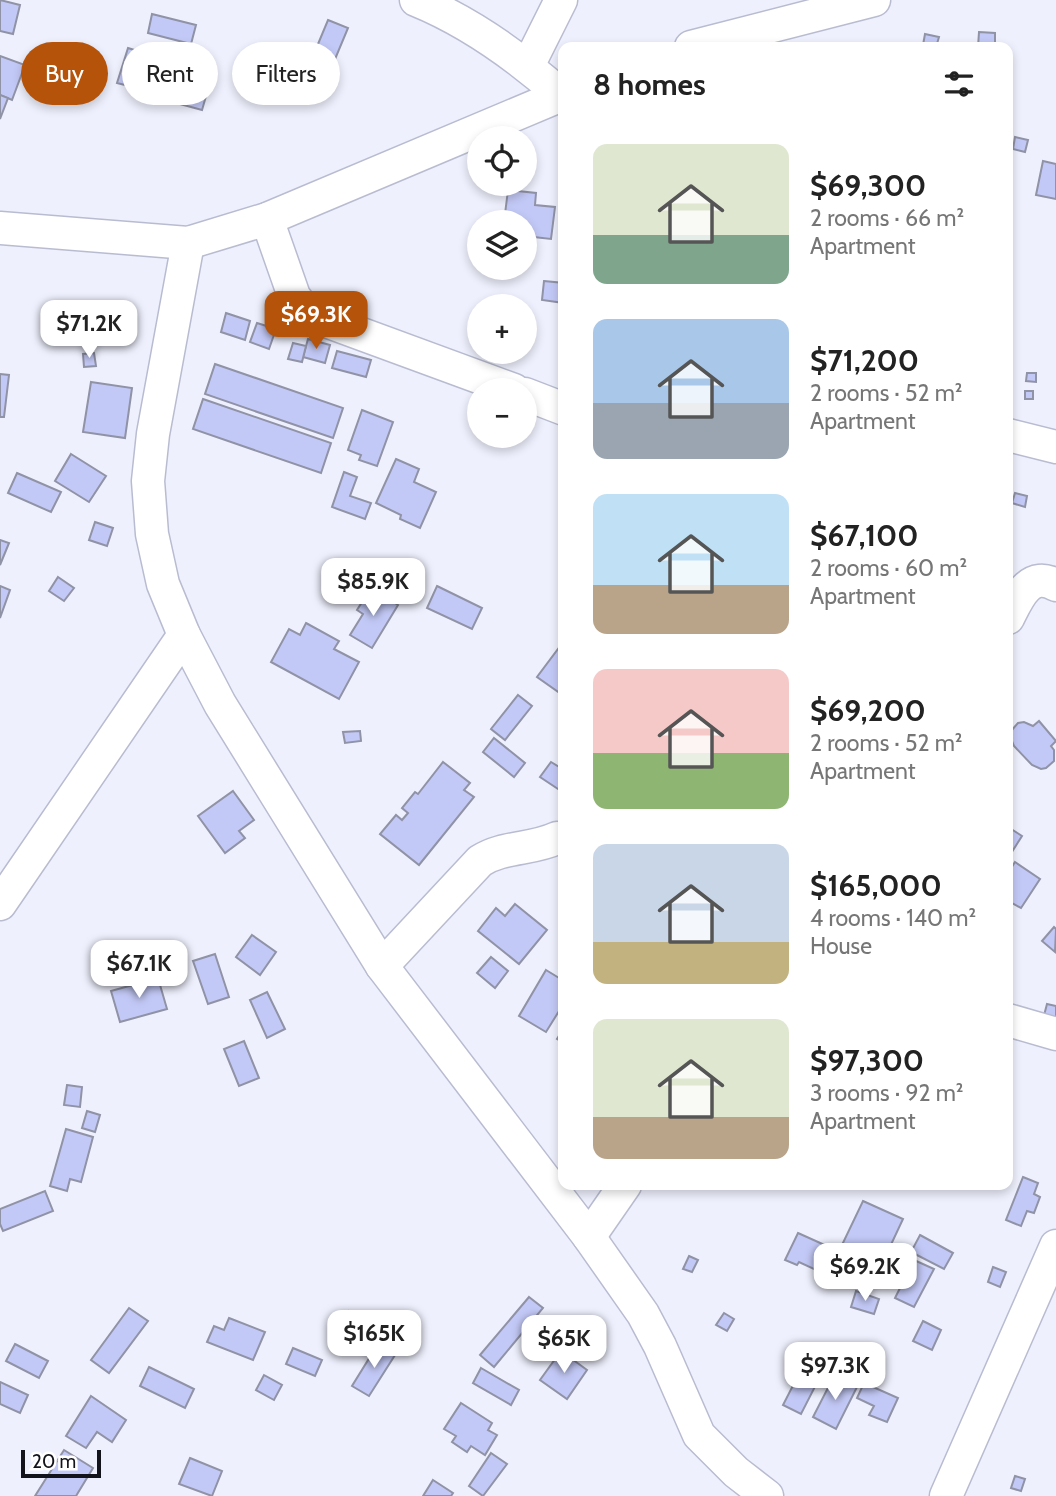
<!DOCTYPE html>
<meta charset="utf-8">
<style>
body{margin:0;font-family:Cabin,sans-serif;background:#f6f6f6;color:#222;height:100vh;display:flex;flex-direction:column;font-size:26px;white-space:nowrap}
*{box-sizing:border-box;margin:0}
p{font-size:23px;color:#767676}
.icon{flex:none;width:38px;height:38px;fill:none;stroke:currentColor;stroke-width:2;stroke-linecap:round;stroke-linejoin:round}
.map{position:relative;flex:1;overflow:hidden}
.sheet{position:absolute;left:558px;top:42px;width:455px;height:1148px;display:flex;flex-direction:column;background:#fff;border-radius:14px;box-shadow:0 4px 10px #0003}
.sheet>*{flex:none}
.banner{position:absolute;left:21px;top:42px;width:432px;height:63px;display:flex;gap:14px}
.buttons{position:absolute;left:467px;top:126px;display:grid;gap:14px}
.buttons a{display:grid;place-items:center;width:70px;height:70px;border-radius:50%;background:#fff;box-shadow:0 4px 10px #0003;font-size:35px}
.scale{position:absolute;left:21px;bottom:18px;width:80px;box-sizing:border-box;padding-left:7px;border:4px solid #12131b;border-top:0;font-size:19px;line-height:24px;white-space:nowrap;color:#12131b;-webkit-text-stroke:5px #fff;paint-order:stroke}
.price{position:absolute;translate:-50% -60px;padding:0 16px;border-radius:14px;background:#fff;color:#222;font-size:23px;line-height:46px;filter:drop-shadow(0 2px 4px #0008)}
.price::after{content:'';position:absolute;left:50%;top:42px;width:21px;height:16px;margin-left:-10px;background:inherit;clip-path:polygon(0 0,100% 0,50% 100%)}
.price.on{background:#b45309;color:#fff}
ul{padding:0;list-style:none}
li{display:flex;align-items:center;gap:21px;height:175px;padding:0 35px}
li span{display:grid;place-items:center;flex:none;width:196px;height:140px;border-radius:14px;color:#555}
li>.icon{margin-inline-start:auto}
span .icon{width:84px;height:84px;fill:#fffc;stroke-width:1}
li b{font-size:30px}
h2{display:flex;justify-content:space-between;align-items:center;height:84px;padding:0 35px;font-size:30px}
.pill{padding:0 24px;border-radius:32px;background:#fff;box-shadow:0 4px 10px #0003;font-size:24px;line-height:63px}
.pill.on{background:#b45309;color:#fff}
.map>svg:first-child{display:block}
</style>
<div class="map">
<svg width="1056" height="1496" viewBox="0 0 1056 1496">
<rect width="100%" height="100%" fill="#eef0fd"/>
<!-- building -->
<g fill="#c3c9f6" stroke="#9092a6" stroke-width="2">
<path d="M0,0L20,5L13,34L0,31Z"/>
<path d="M152,14L196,25L191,44L148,33Z"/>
<path d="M328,20L348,28L328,76L308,68Z"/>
<path d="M979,32L995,33V47H978Z"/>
<path d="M925,34L939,37L936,47L923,45Z"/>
<path d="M908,44V47H841Z"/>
<path d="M128,48L144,53L133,87L117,83Z"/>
<path d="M0,56L25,65L12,100L0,95Z"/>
<path d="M193,58L215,65L202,110L180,104Z"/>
<path d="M283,80L298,85L294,99L279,95Z"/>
<path d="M0,95L8,98L0,119Z"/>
<path d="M1015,137L1028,140L1025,152L1013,149Z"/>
<path d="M1043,161L1056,164V199L1036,195Z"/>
<path d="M508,190L536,193L535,205L555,207L551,239L525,236V222H504Z"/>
<path d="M544,281L564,283V303L542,300Z"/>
<path d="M226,313L250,321L245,340L221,332Z"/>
<path d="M257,323L276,329L269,349L250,342Z"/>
<path d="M308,339L330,345L325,363L303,357Z"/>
<path d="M293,343L306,346L302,362L288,359Z"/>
<path d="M337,351L371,360L366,377L332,368Z"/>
<path d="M94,353L96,366L84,367L83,354Z"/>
<path d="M215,364L343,408L333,438L205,394Z"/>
<path d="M1027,373H1036V382L1026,381Z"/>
<path d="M0,374L9,375L4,417H0Z"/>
<path d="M91,382L132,388L125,438L83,432Z"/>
<rect x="1025" y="391" width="8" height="8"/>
<path d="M203,399L331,443L321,473L193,429Z"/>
<path d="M362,410L393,422L377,466L359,460L361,455L348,450Z"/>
<path d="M71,454L106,476L89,502L55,481Z"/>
<path d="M396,459L419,469L414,482L436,492L420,528L400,519L401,515L376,503Z"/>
<path d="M344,472L357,477L350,496L371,503L365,519L332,507Z"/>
<path d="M17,473L61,492L51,512L8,493Z"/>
<path d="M1015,493L1027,496L1025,507L1012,503Z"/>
<path d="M95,522L113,528L107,546L89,540Z"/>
<path d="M0,540L9,543L0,565Z"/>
<path d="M58,577L74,588L64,601L49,591Z"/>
<path d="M0,586L10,590L0,618Z"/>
<path d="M437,586L482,608L472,629L427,608Z"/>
<path d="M371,588L398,605L372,648L350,635L363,614L357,610Z"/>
<path d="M306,623L339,641L334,649L359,662L339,699L271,662L289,629L300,635Z"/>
<path d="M561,645L564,646V696L537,677Z"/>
<path d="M518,695L532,706L505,740L491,729Z"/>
<path d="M1039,721L1056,741L1051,746L1054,750V761L1046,768L1041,769L1032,765L1014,746L1010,736L1011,731L1018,723L1024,722L1033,726Z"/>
<path d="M360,731L361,741L345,743L343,732Z"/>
<path d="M494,738L525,763L514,777L483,752Z"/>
<path d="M443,762L470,783L464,790L474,797L419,865L380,834L396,815L402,820L408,813L402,808L415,792L418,794Z"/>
<path d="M551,762L564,770V793L540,777Z"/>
<path d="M233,791L254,820L239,831L245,838L225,853L198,816Z"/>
<path d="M1008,827L1022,836L1008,858Z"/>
<path d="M1015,862L1040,879L1021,908L1008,901V873Z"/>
<path d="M515,904L547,930L519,964L478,931L496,908L505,916Z"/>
<path d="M1054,927L1056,929L1055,952L1042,941Z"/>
<path d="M252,935L276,952L260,975L236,957Z"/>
<path d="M215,954L229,997L208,1004L193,961Z"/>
<path d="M491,957L508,971L495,988L477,973Z"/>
<path d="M546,970L564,981V1003L546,1032L519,1016Z"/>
<path d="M158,978L167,1009L120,1022L111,991Z"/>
<path d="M267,992L285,1029L267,1038L250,1000Z"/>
<path d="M1047,1004L1056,1006V1027L1042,1023Z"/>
<path d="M564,1028V1043L557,1039Z"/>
<path d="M244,1041L259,1078L239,1086L224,1049Z"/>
<path d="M67,1085L82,1087L80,1107L64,1105Z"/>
<path d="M87,1111L100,1115L95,1132L82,1128Z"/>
<path d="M66,1129L93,1137L81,1182L70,1179L67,1191L50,1186Z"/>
<path d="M1023,1177L1038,1183L1034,1194L1040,1197L1034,1213L1027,1211L1021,1226L1006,1220Z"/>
<path d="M45,1191L53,1211L3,1231L0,1224V1209Z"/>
<path d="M863,1201L903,1219L881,1266L841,1247Z"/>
<path d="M798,1233L827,1246L823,1254L834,1259L827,1275L799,1262L797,1265L785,1260Z"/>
<path d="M920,1235L953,1253L944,1269L911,1252Z"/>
<path d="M689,1256L698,1260L692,1272L683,1269Z"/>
<path d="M914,1260L934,1269L914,1307L895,1298Z"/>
<path d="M993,1267L1006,1272L1000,1287L988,1282Z"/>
<path d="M856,1291L879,1299L874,1314L851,1307Z"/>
<path d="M529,1297L543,1308L494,1367L480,1355Z"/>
<path d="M129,1308L148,1321L109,1373L91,1360Z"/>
<path d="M349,1311L362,1317L347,1349L334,1344Z"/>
<path d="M724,1313L734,1319L727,1331L716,1325Z"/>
<path d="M229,1318L265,1332L253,1360L207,1342L214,1326L224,1330Z"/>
<path d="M923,1321L941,1330L932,1350L913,1341Z"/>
<path d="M15,1344L48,1361L39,1378L6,1361Z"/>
<path d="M378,1344L395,1355L369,1396L352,1386Z"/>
<path d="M293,1348L322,1360L315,1376L286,1364Z"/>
<path d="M561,1351L587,1370L567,1399L540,1380Z"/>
<path d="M806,1360L824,1369L801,1414L783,1405Z"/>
<path d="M149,1367L194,1389L185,1408L140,1386Z"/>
<path d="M481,1368L519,1390L511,1405L473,1383Z"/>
<path d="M264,1375L282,1385L274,1400L256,1390Z"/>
<path d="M834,1376L857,1387L836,1429L813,1417Z"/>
<path d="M0,1382L28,1395L20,1413L0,1404Z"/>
<path d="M864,1383L898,1398L887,1422L869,1415L874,1406L857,1398Z"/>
<path d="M91,1396L126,1420L112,1442L97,1432L86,1448L66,1436Z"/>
<path d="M461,1403L492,1423L488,1430L497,1435L485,1455L471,1446L467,1452L452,1442L456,1436L444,1429Z"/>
<path d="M64,1450L93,1468L76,1496H35Z"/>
<path d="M491,1453L507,1464L483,1496L469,1486Z"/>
<path d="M190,1458L222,1471L212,1496L179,1484Z"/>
<path d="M1015,1476L1025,1479L1021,1491L1011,1488Z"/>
<path d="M433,1480L453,1493L451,1496H423Z"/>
</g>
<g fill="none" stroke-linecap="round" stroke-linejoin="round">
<!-- minor casing -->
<g stroke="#b9bcd1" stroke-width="35">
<g id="minor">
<path d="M416,0C470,22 517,56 561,95"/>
<path d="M691,47L874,0"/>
<path d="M528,66L561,0"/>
<path d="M267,219L294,296L307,314L514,390"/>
<path d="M0,228L188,243L267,219L564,94"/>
<path d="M188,243L153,434L148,481L152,534L163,584L184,635L220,704L382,966L589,1237L643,1314L660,1346L699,1435L736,1472L767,1496"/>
<path d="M525,394L564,409"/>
<path d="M1008,435L1056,447"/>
<path d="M1008,618C1018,598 1029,570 1056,585"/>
<path d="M0,904L184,635"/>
<path d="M382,966L480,861C503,846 532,850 557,838"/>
<path d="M1008,1020L1056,1034"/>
<path d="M589,1237L625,1185"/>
<path d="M946,1496L1056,1246"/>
</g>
</g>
<!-- minor -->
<use href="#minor" stroke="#fff" stroke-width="32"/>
</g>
</svg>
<div class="buttons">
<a><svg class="icon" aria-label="locate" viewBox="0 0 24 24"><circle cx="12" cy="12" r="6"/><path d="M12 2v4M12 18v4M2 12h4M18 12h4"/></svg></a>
<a><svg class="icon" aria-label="layers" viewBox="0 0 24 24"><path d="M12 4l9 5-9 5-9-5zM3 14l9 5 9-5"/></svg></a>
<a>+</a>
<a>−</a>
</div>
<div class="scale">20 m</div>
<b class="price on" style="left:316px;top:351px">$69.3K</b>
<b class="price" style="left:89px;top:360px">$71.2K</b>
<b class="price" style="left:373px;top:618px">$85.9K</b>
<b class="price" style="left:139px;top:1000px">$67.1K</b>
<b class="price" style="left:865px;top:1303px">$69.2K</b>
<b class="price" style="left:374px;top:1370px">$165K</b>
<b class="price" style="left:564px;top:1375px">$65K</b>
<b class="price" style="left:835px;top:1402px">$97.3K</b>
<div class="banner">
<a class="pill on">Buy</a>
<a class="pill">Rent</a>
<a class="pill">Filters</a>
</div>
<section class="sheet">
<h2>8 homes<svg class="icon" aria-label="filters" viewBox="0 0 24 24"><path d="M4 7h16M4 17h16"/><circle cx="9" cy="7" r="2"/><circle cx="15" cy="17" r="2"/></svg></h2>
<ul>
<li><span style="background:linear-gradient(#dfe7d0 65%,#7fa58c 0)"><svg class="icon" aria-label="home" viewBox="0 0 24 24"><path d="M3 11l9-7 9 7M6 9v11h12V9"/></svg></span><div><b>$69,300</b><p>2 rooms · 66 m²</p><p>Apartment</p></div></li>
<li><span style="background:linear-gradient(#a9c7e8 60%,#9aa5b1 0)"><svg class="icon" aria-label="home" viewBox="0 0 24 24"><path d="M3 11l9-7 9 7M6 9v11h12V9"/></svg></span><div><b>$71,200</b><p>2 rooms · 52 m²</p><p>Apartment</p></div></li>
<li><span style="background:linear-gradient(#bfe0f5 65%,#b9a48a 0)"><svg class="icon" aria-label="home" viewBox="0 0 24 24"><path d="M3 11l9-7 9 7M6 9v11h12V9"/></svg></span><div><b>$67,100</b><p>2 rooms · 60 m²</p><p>Apartment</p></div></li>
<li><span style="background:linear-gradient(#f6c9c9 60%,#8fb573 0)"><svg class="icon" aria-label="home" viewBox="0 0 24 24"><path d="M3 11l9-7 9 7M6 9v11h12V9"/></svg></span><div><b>$69,200</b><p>2 rooms · 52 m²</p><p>Apartment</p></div></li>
<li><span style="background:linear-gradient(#c9d6e8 70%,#c2b280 0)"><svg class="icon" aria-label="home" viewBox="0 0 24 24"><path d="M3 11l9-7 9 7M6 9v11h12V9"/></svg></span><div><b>$165,000</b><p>4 rooms · 140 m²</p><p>House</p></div></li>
<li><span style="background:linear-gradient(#dfe7d0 70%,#b9a48a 0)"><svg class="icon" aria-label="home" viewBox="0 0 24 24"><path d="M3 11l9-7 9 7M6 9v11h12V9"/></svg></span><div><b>$97,300</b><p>3 rooms · 92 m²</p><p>Apartment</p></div></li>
</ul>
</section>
</div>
